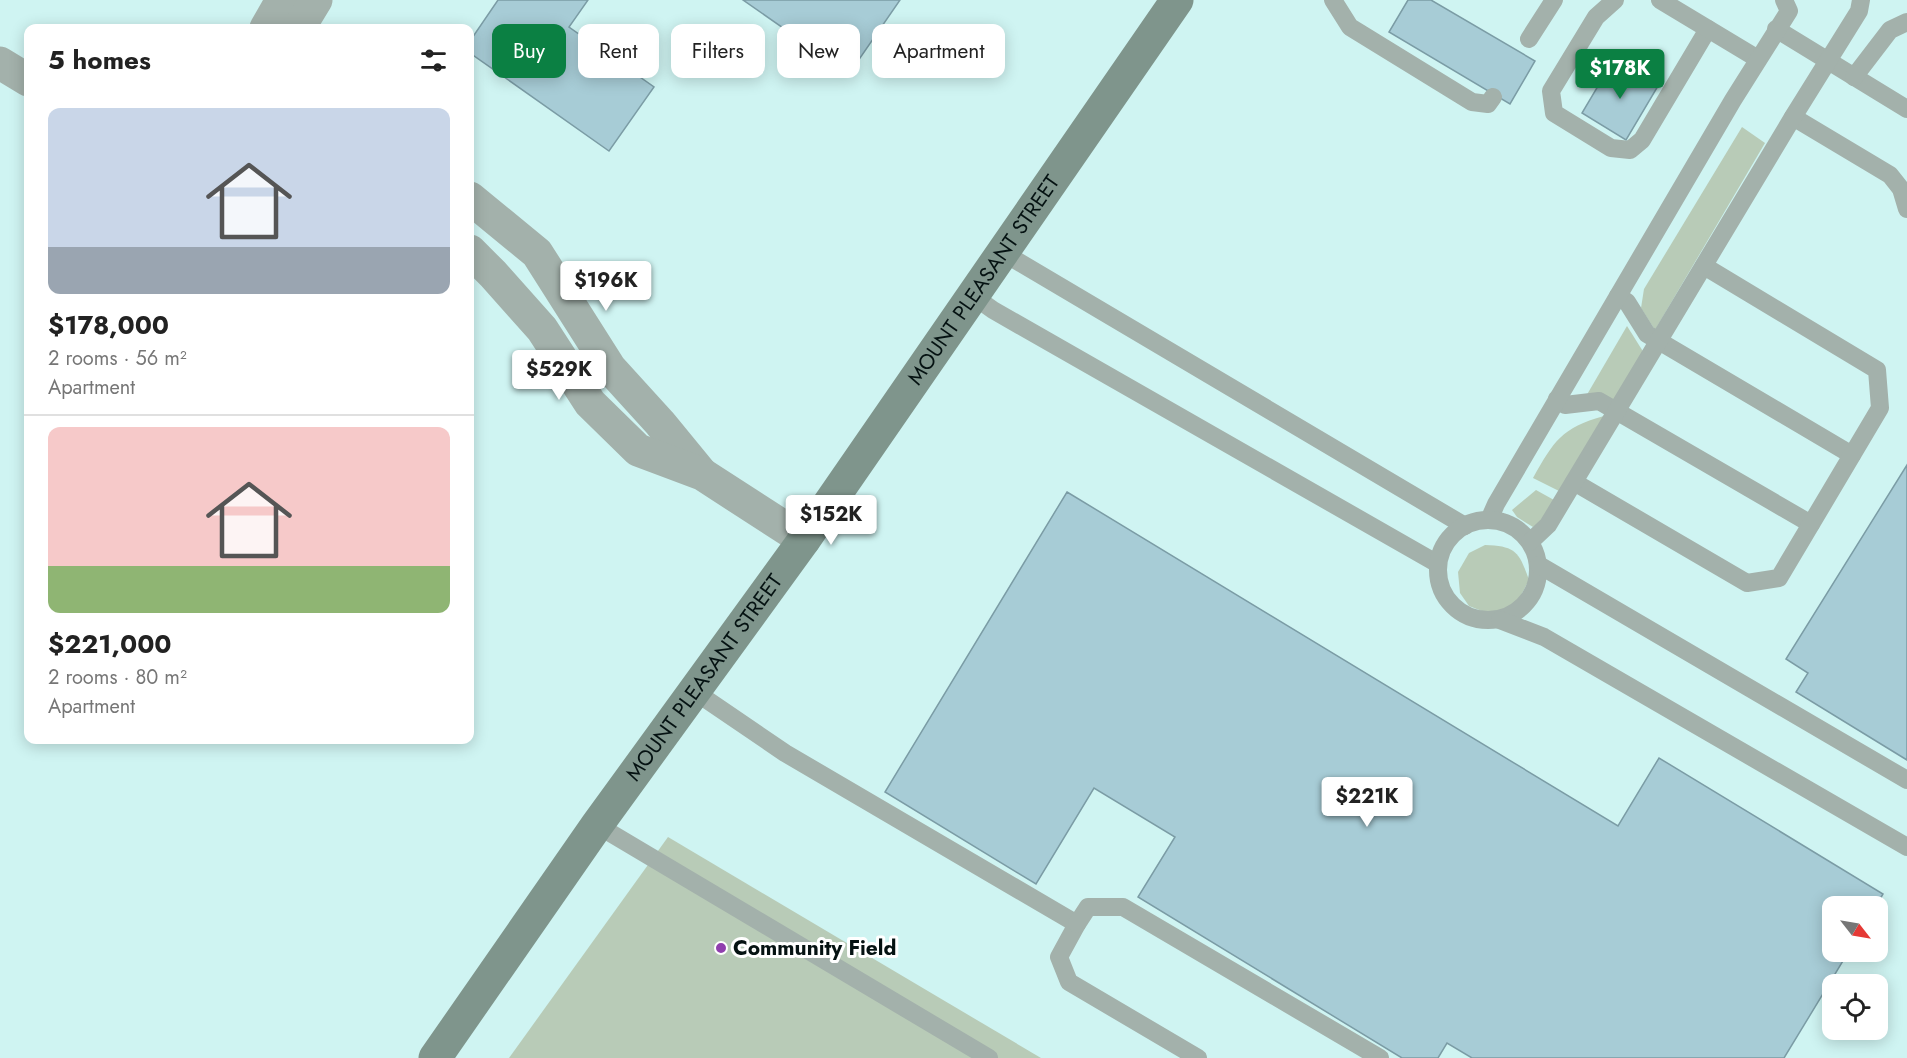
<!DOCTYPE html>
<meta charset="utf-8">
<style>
body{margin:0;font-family:Jost,sans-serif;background:#f6f6f6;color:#222;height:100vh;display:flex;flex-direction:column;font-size:22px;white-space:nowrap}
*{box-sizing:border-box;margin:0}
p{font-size:20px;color:#767676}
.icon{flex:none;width:33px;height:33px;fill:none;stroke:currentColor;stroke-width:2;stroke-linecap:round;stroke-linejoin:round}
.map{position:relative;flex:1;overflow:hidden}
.drawer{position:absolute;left:24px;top:24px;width:450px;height:720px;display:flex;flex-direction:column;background:#fff;border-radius:12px;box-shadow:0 3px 15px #0003}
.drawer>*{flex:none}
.guide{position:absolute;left:492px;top:24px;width:570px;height:54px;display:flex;gap:12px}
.needle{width:39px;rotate:121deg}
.controls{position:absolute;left:1822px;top:896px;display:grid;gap:12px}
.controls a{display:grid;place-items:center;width:66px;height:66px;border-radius:12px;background:#fff;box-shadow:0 3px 15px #0003;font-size:30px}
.price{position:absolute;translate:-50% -51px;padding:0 14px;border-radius:6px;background:#fff;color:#222;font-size:20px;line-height:39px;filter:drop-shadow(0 2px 3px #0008)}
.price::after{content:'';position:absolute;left:50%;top:36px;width:18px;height:14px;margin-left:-9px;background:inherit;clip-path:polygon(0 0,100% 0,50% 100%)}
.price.on{background:#0b8043;color:#fff}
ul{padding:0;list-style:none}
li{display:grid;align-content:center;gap:12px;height:318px;padding:0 24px}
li+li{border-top:2px solid #e0e0e0}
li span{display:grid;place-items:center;height:186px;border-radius:12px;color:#555}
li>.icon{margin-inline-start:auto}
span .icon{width:108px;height:108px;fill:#fffc;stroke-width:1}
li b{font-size:26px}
h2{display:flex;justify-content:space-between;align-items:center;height:72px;padding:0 24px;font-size:26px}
.chip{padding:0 21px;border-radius:12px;background:#fff;box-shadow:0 3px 15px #0003;font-size:21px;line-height:54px}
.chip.on{background:#0b8043;color:#fff}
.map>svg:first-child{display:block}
</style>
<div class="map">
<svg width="1907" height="1058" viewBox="0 0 1907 1058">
<rect width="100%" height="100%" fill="#cff4f2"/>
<!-- green -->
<g fill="#b8cbb7">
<path d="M1742,127L1765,143L1655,330L1641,308L1644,289Z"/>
<path d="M1627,326L1644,353L1614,400L1585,398Z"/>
<path d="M1604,416L1559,491L1533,478C1554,441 1561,428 1604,416Z"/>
<path d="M1536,490L1554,500L1541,522L1533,527L1517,517L1512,510Z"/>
<path d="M1485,545C1516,546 1519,552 1529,580L1516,605L1492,615L1469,606L1460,593L1458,572L1469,553Z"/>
<path d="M668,837L1041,1058H509Z"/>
</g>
<!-- building -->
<g fill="#a7ccd6" stroke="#7b9ca5" stroke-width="1.5">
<path d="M498,0H588L569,27L654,87L609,151L470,53V41Z"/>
<path d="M743,0H900L849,74Z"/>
<path d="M1408,0H1431L1535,61L1510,104L1389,32Z"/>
<path d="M1614,59L1658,86L1626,140L1582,113Z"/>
<path d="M1907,465V760L1796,692L1808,673L1786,659Z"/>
<path d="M1067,492L1618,826L1659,758L1883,894L1876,906H1833V951H1849L1784,1058H1472L1447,1043L1438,1058H1402L1138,897L1175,837L1094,788L1036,884L885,792Z"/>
</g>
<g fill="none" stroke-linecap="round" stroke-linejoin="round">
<!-- lane -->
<g stroke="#a3b1ab" stroke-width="18">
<path d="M1333,0L1350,27L1472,102L1488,104L1493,97"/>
<path d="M1615,0L1596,17L1551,91L1554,113L1611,148L1630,150L1642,140L1708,29"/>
<path d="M1660,0L1758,59"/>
<path d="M1776,29L1907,109"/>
<path d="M1529,39L1554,0"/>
<path d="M1854,77L1890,30L1907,22"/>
<path d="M1793,117L1890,175L1901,189L1907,209"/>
<path d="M1002,252L1465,526"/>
<path d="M972,295L993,310L1438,564"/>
<path d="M1618,296L1627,302L1647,334L1852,455"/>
<path d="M1557,399L1565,405L1599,401L1811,524"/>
<path d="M1574,482L1747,583L1779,578L1880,408L1877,370L1704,266"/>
<path d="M1489,520L1496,504L1733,100L1789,11L1784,0"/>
<circle cx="1488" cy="570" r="50"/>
<path d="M1530,542L1548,525L1793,117L1859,11L1861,0"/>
<path d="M1539,565L1907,780"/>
<path d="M1500,620L1544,637L1907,847"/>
<path d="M694,691L785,753L1077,924L1059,957L1069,982L1198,1058"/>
<path d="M597,825L989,1058"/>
<path d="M1077,924L1088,907H1123L1380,1058"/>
</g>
<!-- street -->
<g stroke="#a3b1ab" stroke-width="33">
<path d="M266,28L282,0"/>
<path d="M299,28L316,0"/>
<path d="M0,63L28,80"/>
<path d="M470,198L537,253L610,368L660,423L701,473"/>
<path d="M470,251L493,274L542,329L590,403L638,450L702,474L804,540"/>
</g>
<!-- secondary -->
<path stroke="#7f958c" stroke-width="33" id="s1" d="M435,1058L597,825L804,540L1177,0"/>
</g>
<!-- markers -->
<circle fill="#903fae" stroke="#fff" stroke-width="2" cx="721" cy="948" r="6"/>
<g text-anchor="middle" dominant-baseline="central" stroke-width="6" stroke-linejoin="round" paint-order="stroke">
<!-- street labels -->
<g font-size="21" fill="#051212" stroke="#fff">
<text stroke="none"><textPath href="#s1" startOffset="952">MOUNT PLEASANT STREET</textPath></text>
<text stroke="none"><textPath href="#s1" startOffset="466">MOUNT PLEASANT STREET</textPath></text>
</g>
<!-- poi labels -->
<g font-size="21" font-weight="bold" fill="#051212" stroke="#fff" text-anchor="start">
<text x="733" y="948">Community Field</text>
</g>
</g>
</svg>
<div class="controls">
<a><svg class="needle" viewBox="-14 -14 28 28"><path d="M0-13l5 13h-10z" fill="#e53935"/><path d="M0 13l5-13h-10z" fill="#767676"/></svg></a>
<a><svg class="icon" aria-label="locate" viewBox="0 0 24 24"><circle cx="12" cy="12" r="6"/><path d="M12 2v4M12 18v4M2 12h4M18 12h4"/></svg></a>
</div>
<b class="price on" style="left:1620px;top:100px">$178K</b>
<b class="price" style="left:606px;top:312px">$196K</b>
<b class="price" style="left:559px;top:401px">$529K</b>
<b class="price" style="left:831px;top:546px">$152K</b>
<b class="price" style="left:1367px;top:828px">$221K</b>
<div class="guide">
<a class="chip on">Buy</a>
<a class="chip">Rent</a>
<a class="chip">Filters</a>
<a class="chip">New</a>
<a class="chip">Apartment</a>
</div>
<section class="drawer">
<h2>5 homes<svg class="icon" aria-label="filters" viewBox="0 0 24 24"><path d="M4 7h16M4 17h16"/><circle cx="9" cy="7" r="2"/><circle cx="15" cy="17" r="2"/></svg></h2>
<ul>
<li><span style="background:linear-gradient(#c9d6e8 75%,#9aa5b1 0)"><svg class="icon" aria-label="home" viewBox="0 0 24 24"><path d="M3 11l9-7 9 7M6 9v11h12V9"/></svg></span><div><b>$178,000</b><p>2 rooms · 56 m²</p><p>Apartment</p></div></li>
<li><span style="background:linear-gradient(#f6c9c9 75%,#8fb573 0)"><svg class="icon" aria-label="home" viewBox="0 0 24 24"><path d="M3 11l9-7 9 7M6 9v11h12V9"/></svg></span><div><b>$221,000</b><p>2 rooms · 80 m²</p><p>Apartment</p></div></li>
</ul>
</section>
</div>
